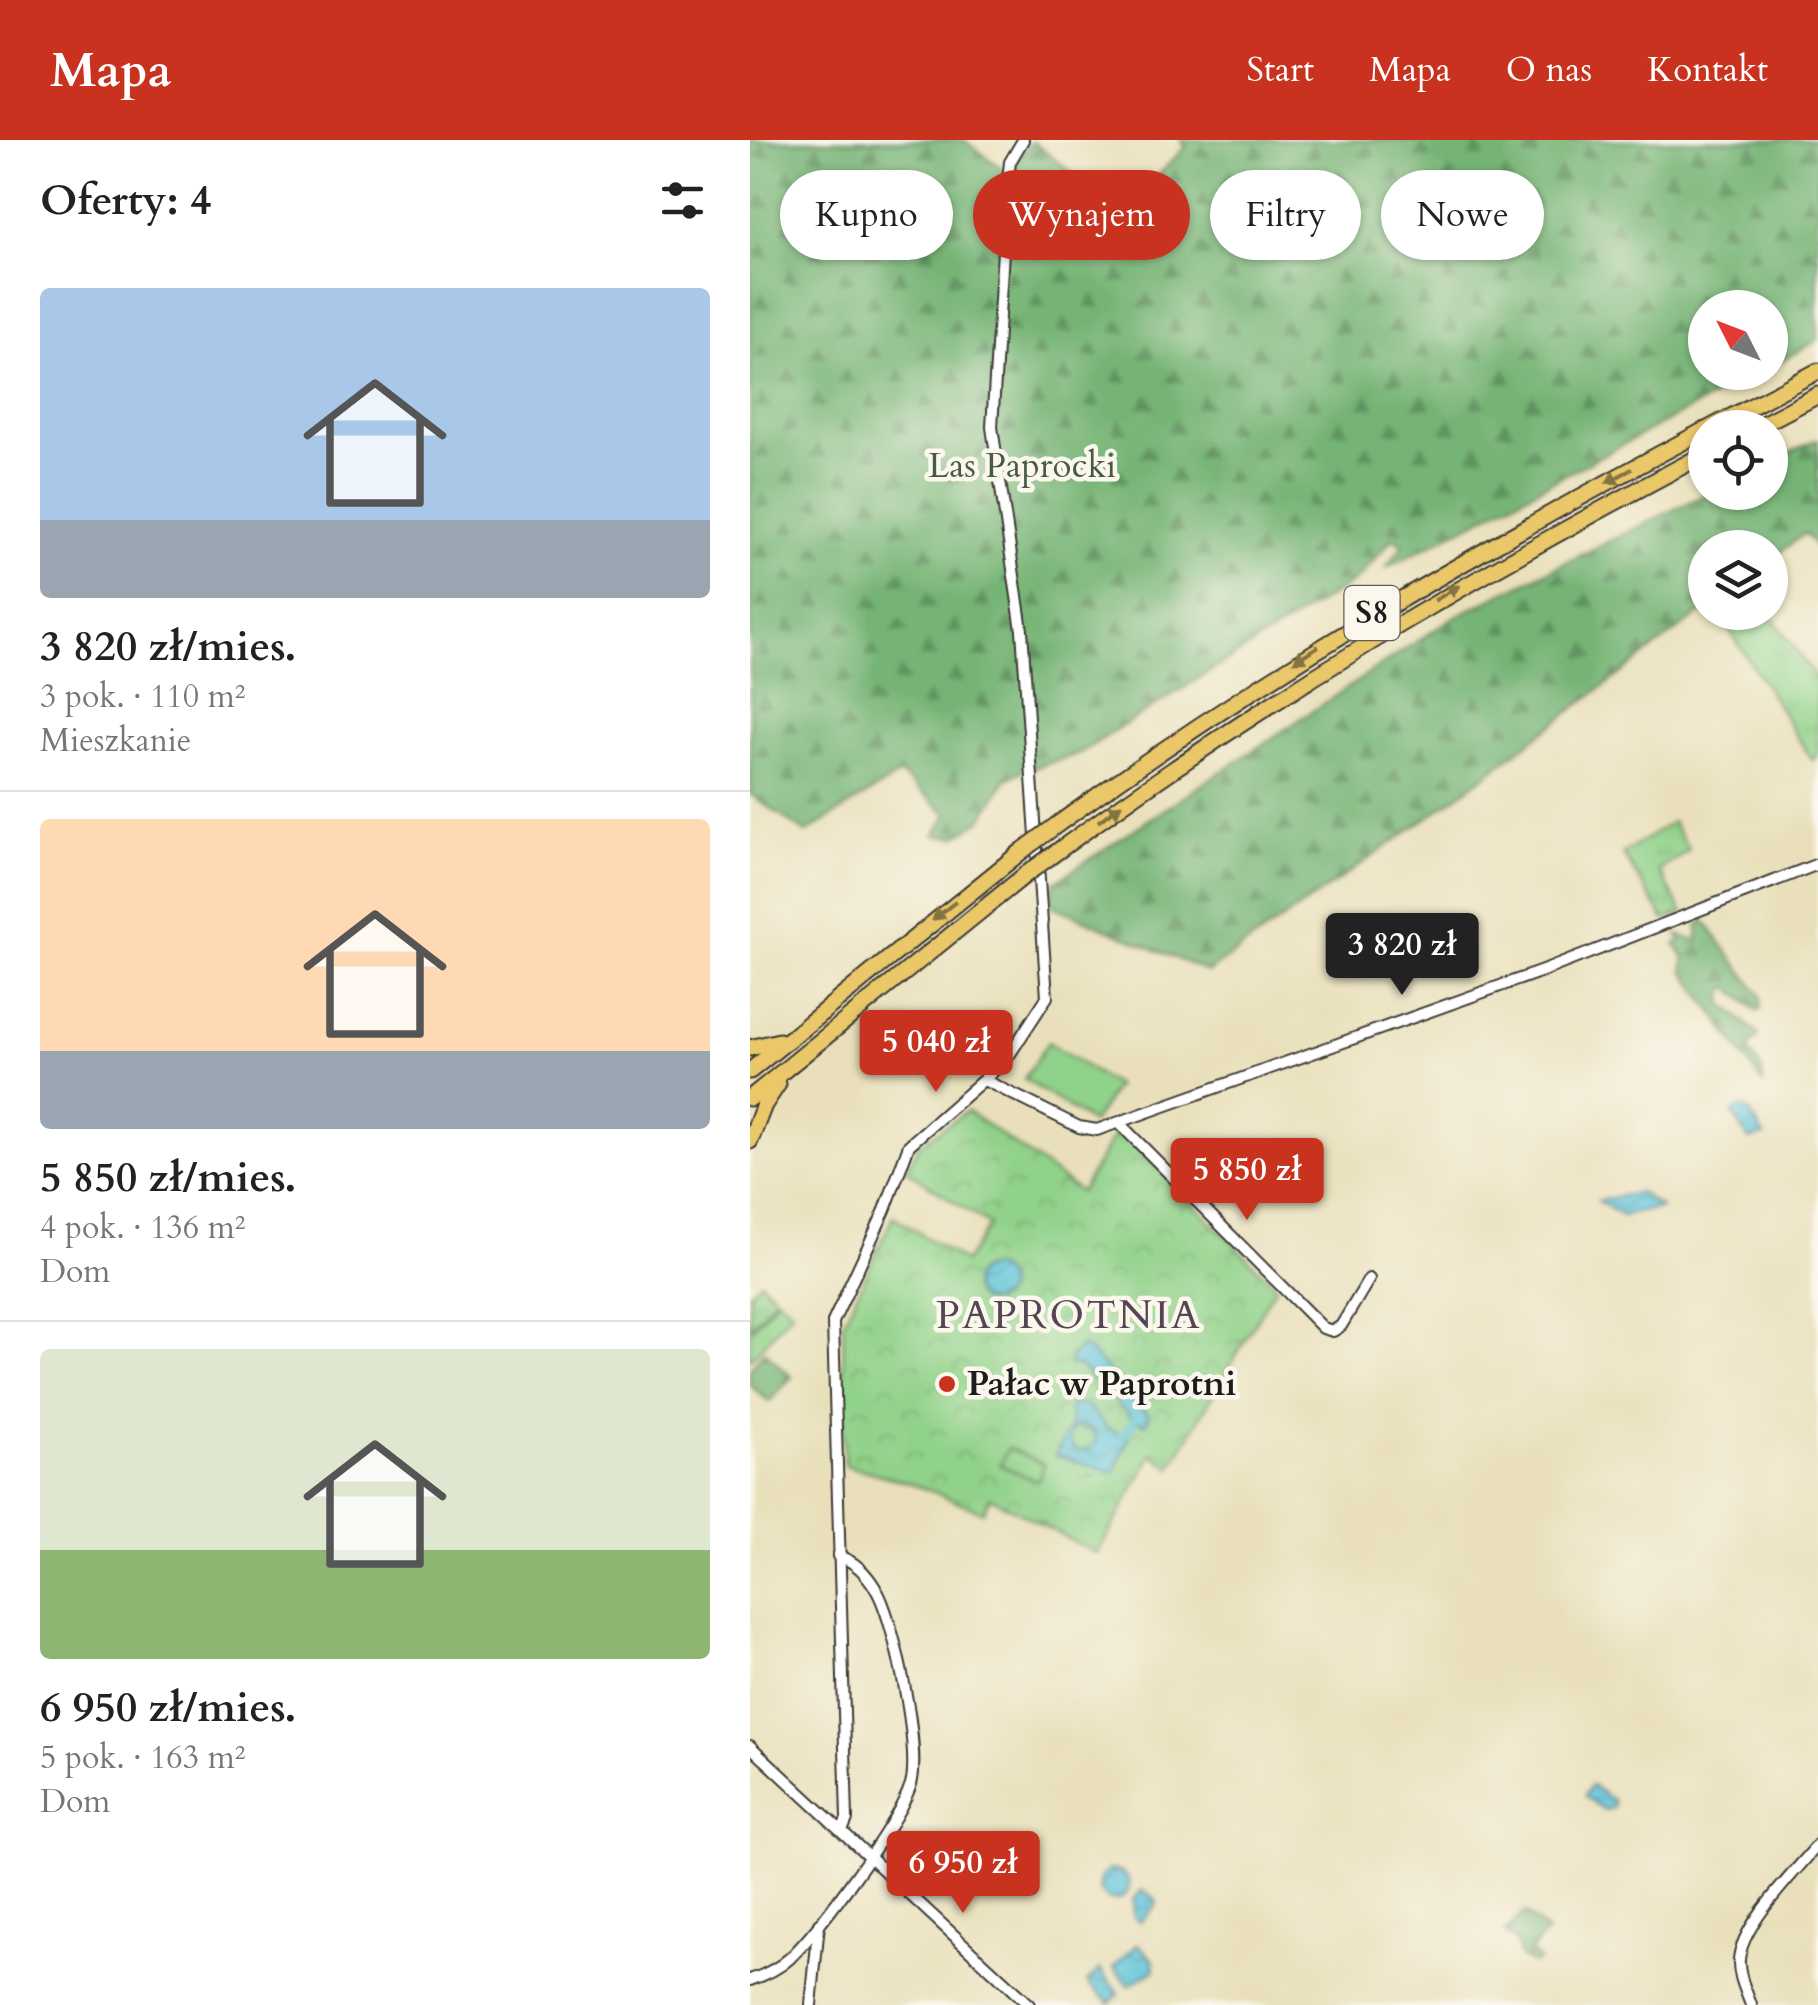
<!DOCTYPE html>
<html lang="pl">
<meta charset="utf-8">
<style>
body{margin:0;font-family:Cardo,serif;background:#f6f6f6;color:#222;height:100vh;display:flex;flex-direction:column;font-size:38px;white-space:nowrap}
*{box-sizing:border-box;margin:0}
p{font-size:32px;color:#767676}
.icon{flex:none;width:55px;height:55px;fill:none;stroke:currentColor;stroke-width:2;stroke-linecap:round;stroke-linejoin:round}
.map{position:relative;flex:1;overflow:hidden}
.panel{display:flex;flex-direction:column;background:#fff;width:750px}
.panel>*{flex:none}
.hud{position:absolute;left:30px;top:30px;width:888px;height:90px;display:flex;gap:20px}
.needle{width:65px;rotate:312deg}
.buttons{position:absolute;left:938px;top:150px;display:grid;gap:20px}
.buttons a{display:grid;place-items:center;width:100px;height:100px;border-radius:50%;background:#fff;box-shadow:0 2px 8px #0004;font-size:50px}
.price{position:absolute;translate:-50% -85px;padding:0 22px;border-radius:10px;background:#c8321e;color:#fff;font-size:32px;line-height:65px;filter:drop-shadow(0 2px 5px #0008)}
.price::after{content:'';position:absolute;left:50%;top:60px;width:30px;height:22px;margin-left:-15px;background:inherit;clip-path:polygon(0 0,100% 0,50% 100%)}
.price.current{background:#222;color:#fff}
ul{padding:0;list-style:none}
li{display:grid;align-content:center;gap:20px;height:530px;padding:0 40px}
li+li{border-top:2px solid #e0e0e0}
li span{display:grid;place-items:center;height:310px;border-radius:10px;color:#555}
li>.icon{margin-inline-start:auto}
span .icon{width:180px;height:180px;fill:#fffc;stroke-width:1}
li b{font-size:42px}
h2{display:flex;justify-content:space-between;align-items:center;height:120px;padding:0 40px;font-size:42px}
.pill{padding:0 35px;border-radius:45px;background:#fff;box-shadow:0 2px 8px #0004;font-size:35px;line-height:90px}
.pill.current{background:#c8321e;color:#fff}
header{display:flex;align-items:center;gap:60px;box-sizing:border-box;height:140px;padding:0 50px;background:#c8321e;color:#fff}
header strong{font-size:48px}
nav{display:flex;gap:55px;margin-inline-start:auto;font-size:35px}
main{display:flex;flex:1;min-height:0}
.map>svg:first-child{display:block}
</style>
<header>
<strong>Mapa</strong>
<nav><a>Start</a><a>Mapa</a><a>O nas</a><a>Kontakt</a></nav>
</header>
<main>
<section class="panel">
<h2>Oferty: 4<svg class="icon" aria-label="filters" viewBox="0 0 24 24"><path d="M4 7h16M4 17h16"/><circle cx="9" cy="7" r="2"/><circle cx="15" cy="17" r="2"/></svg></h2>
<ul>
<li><span style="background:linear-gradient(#a9c7e8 75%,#9aa5b1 0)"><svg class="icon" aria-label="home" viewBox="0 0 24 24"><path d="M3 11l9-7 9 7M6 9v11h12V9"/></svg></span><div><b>3 820 zł/mies.</b><p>3 pok. · 110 m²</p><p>Mieszkanie</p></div></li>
<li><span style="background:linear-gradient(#ffd9b3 75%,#9aa5b1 0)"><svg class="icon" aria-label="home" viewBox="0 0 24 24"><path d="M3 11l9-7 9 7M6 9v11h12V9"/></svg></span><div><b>5 850 zł/mies.</b><p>4 pok. · 136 m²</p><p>Dom</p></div></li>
<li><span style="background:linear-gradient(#dfe7d0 65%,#8fb573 0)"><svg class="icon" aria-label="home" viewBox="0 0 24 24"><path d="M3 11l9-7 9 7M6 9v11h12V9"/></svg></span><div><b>6 950 zł/mies.</b><p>5 pok. · 163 m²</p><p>Dom</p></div></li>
</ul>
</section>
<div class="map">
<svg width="1068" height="1865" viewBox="0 0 1068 1865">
<defs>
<pattern id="grass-tufts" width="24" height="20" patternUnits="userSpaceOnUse" patternTransform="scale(2.5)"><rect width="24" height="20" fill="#90d289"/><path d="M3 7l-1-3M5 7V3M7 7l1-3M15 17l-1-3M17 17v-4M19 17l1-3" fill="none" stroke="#7cb476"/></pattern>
<pattern id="forest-firs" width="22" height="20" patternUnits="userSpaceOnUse" patternTransform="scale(2.5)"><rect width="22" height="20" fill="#74b475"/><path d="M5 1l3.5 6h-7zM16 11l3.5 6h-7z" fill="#5e925f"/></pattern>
<pattern id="park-crowns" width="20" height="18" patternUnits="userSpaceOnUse" patternTransform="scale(2.5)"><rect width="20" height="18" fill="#90d289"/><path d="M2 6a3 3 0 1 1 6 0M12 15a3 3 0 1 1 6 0" fill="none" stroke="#7cb476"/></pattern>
<pattern id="water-waves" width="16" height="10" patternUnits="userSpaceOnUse" patternTransform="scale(2.5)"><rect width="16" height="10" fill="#5cc3d9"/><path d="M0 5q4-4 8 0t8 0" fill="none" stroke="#4fa7ba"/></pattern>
</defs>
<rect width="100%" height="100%" fill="#fbf7ec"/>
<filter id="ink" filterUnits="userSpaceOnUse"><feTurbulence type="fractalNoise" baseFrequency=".01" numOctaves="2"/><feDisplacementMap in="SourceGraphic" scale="20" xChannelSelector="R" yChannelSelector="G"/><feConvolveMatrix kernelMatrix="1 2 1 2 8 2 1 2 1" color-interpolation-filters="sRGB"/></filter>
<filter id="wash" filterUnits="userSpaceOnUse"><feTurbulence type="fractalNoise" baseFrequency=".0048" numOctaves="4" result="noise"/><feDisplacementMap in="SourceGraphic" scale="40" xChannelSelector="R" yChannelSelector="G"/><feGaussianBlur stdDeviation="2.25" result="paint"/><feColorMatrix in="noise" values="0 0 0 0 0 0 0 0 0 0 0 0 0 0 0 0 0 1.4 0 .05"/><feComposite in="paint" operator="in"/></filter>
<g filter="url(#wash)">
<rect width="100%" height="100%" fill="#e9e0bb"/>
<!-- grass -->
<g fill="url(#grass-tufts)" stroke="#567752" stroke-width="2.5">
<path d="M969,473H1019L1068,541V616L1062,620Z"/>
<path d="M922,682L939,710L909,731L933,773L915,780L873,714Z"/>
<path d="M10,1141L26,1157L0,1187V1152Z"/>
<path d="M28,1158L42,1171L0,1220V1191Z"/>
</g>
<!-- forest -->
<g fill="url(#forest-firs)" stroke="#486848" stroke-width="2.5">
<path d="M0,0H214L257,32L282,1L372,73L436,6L430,0H1068V200L1020,227V168H955V232L1009,233L636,428L654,404L642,399L609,438L328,614L272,631L256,640L232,679L206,697L185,695L198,674L150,634L56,693L0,654Z"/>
<path d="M1068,299V411L1055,393L1020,420V408H955V470L701,661L458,832L298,764L305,742L704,477L958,353L1020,352V322Z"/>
<path d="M955,781L1011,856V869L1007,872L980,847L974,851L973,863L1009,895L998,910L1012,930L1013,944L934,831V816L925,804L931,801L928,795L948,801V784Z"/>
<path d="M14,1211L42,1237L19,1262L0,1245V1229Z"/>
<path d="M774,1773L797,1792L780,1812L789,1820L783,1824L770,1817L766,1802L755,1793Z"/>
</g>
<!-- park -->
<path fill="url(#park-crowns)" stroke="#567752" stroke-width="2.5" d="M217,971L330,1052L368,989L526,1146L421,1328L403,1314L347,1414L240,1357L233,1372L161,1343L94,1325L93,1183L143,1076L214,1122L239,1085L157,1030L168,1005Z"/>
<!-- pitch -->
<g fill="#90d289" stroke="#567752" stroke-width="2.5">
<path d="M298,902L366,946L342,983L274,939Z"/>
<path d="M258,1308L294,1324L287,1341L250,1325Z"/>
</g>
<!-- water -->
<g fill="url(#water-waves)" stroke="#3c707a" stroke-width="2.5" fill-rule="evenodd">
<path d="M991,967L999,971L1014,996L999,1000L982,973Z"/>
<path d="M889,1052L911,1068L872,1076L848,1061Z"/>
<circle cx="240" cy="1145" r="17"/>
<path d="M330,1207L338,1210L399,1275L396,1284L384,1280L330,1227L320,1224L319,1219Z"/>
<path d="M320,1265H336L357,1288L379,1298L364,1333L305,1315L321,1286ZM329,1286L345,1292L346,1301L338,1311L326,1310L320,1303L322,1291Z"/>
<path d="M841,1645L864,1661V1668L856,1671L835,1656Z"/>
<circle cx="364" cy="1745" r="15"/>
<path d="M392,1750L404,1757L407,1764L390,1782L384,1777L383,1760Z"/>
<path d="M388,1804L404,1820L405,1829L379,1846L364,1827Z"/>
<path d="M350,1829L369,1854L360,1863L337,1842Z"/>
</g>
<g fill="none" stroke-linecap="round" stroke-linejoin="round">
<!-- canal -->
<path stroke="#5cc3d9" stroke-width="8" d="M372,1297L384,1280"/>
</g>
</g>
<g filter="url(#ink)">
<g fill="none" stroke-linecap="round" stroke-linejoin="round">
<!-- minor casing -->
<g stroke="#3b3934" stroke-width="14">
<g id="minor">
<path d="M236,941L329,987L347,990L798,829L1068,724"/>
<path d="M369,983L573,1188L583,1191L591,1186L619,1139"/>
<path d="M0,1606L279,1865"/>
<path d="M92,1691L97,1679L83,1182L135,1070L159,1005L256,920L297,857L272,490L242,287L257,48L260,22L273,0"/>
<path d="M0,1840C15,1835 28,1829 40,1818C70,1789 149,1682 161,1644C171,1610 145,1483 127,1451C118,1435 105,1421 88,1416"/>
<path d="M61,1865L69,1784"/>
<path d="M1001,1865C996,1851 988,1835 989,1820C991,1784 1046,1732 1068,1704"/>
</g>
</g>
<!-- highway casing -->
<g stroke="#3b3934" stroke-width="19">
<g id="highway">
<path d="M960,288L1068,231"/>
<path d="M1005,288L1068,255"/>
<path d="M308,684C514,534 730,409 955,290"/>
<path d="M312,708C521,555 726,435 955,314"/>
<path d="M0,908L29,901"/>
<path d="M0,931L272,711"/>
<path d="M0,958L275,735"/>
<path d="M0,1001L14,965L28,944"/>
</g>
</g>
<!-- minor -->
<use href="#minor" stroke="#fff" stroke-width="10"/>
<!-- highway -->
<use href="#highway" stroke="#eac769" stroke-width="15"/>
<!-- highway-bridge casing -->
<g stroke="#3b3934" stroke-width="19" stroke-linecap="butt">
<g id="highway-bridge">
<path d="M272,711L308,684"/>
<path d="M275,735L312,708"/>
</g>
</g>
<!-- highway-bridge -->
<use href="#highway-bridge" stroke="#eac769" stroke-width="15"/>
</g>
<!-- one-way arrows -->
<defs><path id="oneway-solid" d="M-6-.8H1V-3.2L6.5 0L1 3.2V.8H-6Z" transform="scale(2.5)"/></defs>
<g fill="#837242">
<use href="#oneway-solid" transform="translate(869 336) rotate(152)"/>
<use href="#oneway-solid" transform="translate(697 453) rotate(-31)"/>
<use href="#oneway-solid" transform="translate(556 514) rotate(148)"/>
<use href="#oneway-solid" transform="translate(360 673) rotate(-36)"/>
<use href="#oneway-solid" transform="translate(194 771) rotate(142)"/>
</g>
</g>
<!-- markers -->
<circle fill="#c8321e" stroke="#fbf7ec" stroke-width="4" cx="197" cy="1244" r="10"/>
<g text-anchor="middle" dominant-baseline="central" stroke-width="9" stroke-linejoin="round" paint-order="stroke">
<!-- shield labels -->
<rect fill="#fbf7ec" stroke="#5f5e5a" stroke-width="2.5" x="594.5" y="446" width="55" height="54" rx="8"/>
<g font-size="32" font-weight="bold" fill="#1c1c1c">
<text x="622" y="473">S8</text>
</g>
<!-- park labels -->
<g font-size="35" fill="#455c42" stroke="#fbf7ec">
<text x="272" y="326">Las Paprocki</text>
</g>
<!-- poi labels -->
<g font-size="35" font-weight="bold" fill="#1c1c1c" stroke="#fbf7ec" text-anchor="start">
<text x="217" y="1244">Pałac w Paprotni</text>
</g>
<!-- quarter labels -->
<g font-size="40" letter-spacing="2.5" fill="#544753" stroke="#fbf7ec">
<text x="319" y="1175">PAPROTNIA</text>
</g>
</g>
</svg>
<div class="buttons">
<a><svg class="needle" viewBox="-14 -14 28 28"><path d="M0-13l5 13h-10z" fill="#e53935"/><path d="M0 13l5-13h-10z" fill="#767676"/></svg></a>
<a><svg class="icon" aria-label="locate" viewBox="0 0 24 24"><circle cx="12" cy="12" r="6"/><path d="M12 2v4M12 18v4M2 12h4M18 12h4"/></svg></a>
<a><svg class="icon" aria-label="layers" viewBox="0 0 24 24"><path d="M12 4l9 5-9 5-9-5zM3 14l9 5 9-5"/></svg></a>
</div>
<b class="price current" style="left:652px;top:858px">3 820 zł</b>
<b class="price" style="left:186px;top:955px">5 040 zł</b>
<b class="price" style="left:497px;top:1083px">5 850 zł</b>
<b class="price" style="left:213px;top:1776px">6 950 zł</b>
<div class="hud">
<a class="pill">Kupno</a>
<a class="pill current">Wynajem</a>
<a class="pill">Filtry</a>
<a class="pill">Nowe</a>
</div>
</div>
</main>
